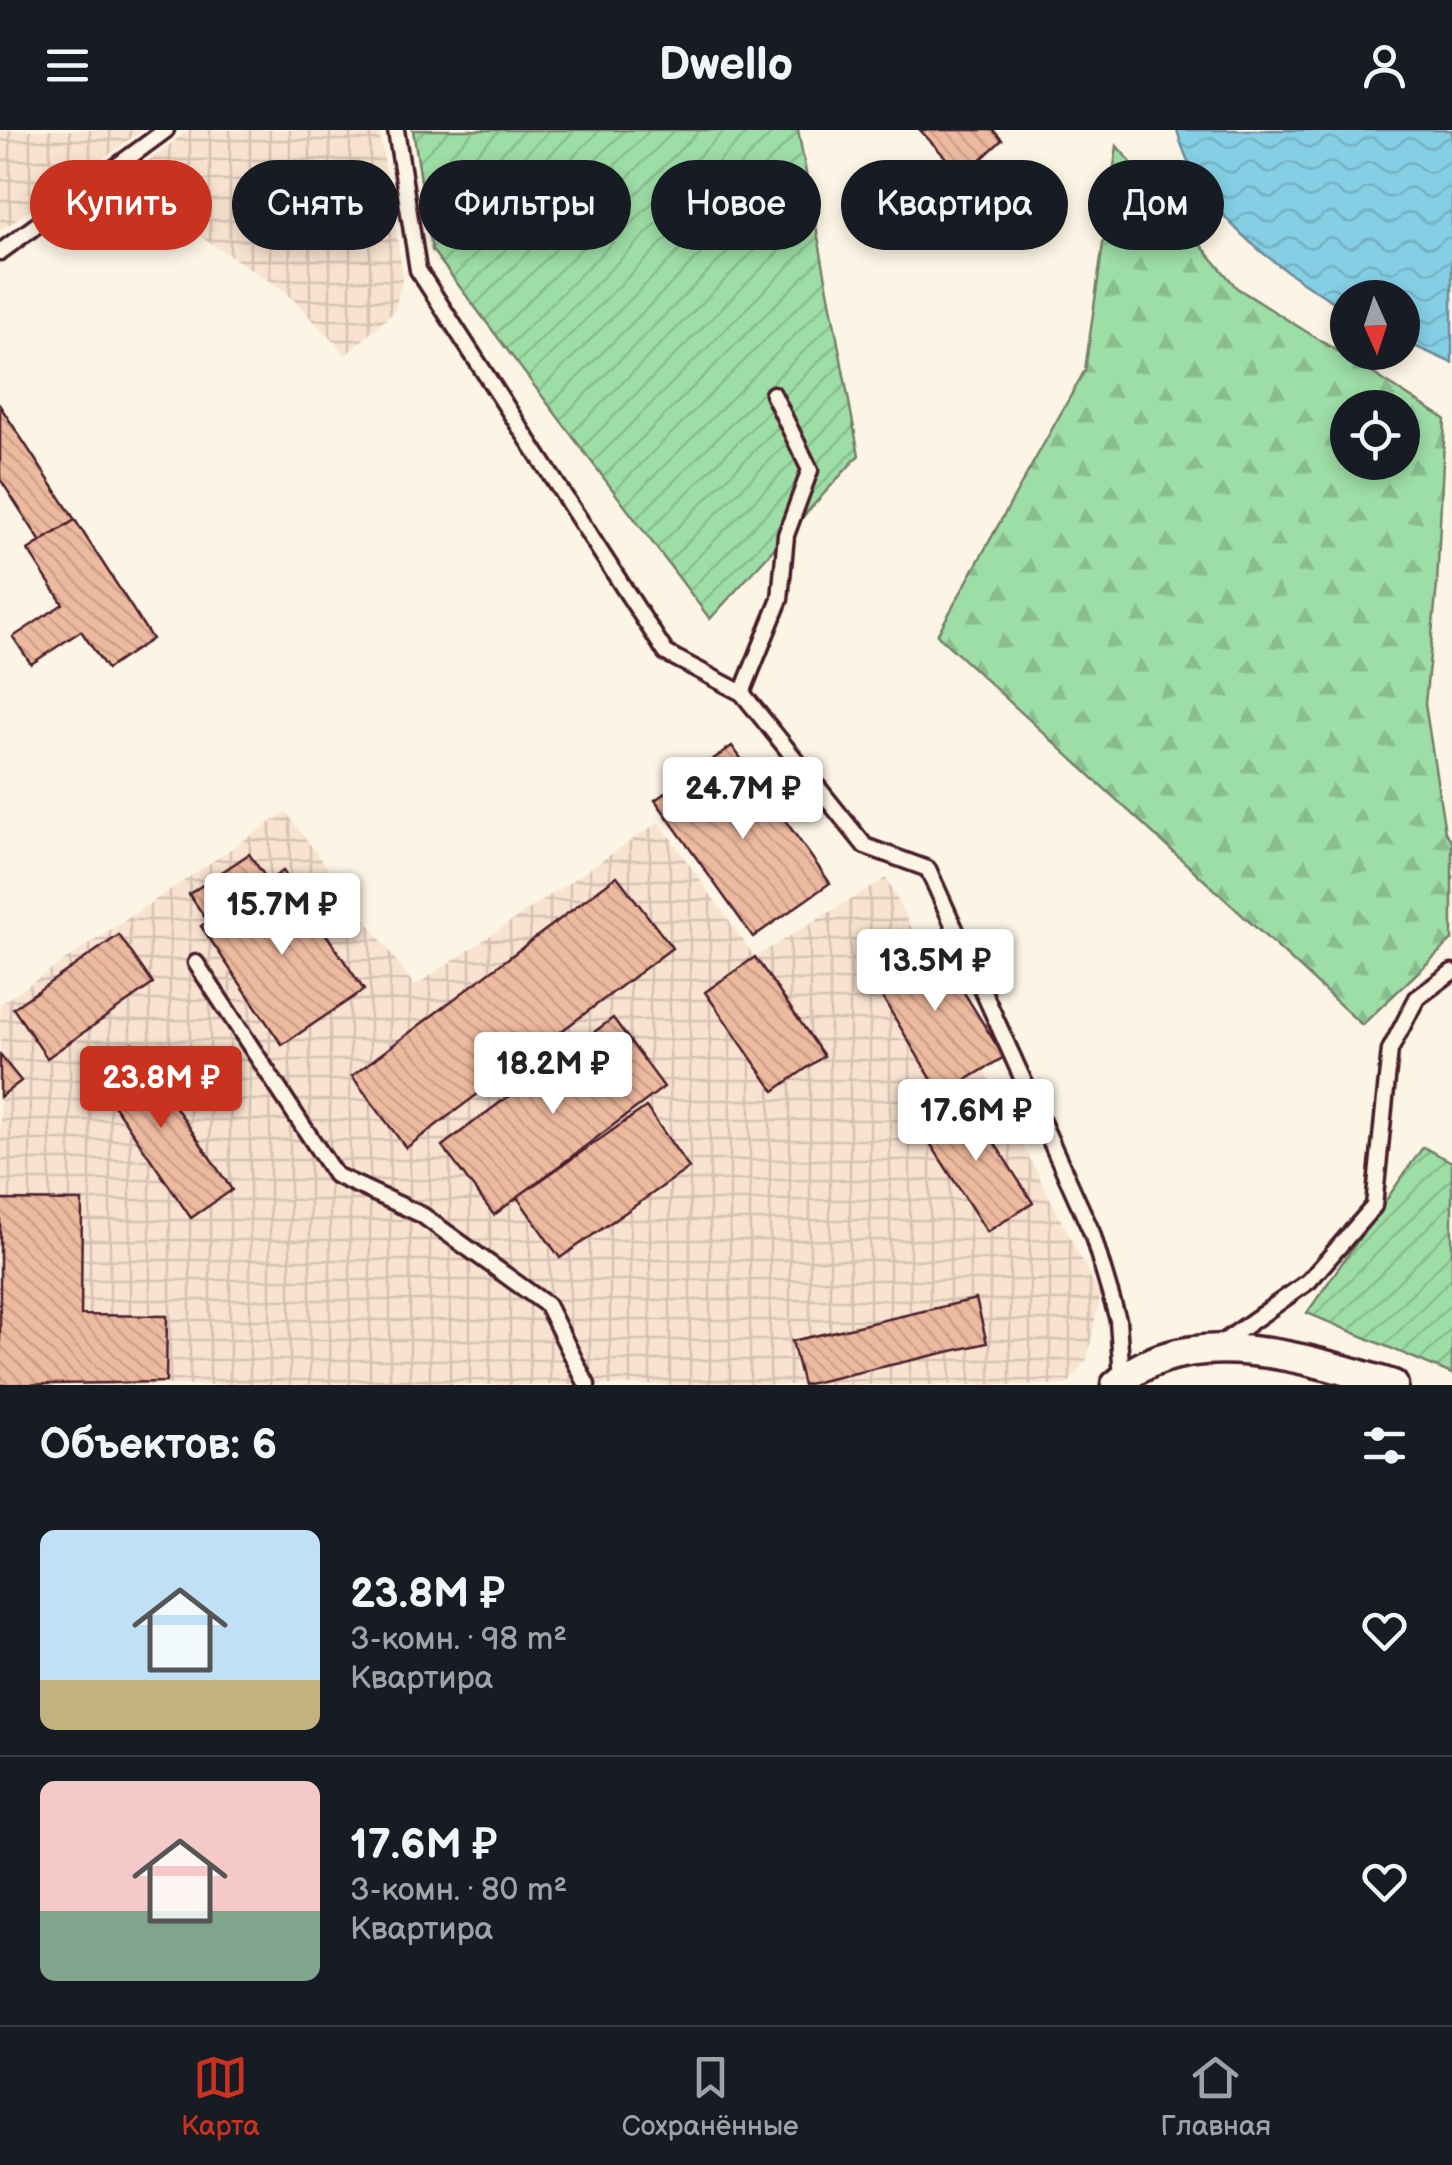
<!DOCTYPE html>
<html lang="ru">
<meta charset="utf-8">
<style>
body{margin:0;font-family:"Balsamiq Sans",sans-serif;background:#20242c;color:#f1f3f6;height:100vh;display:flex;flex-direction:column;font-size:38px;white-space:nowrap}
*{box-sizing:border-box;margin:0}
p{font-size:32px;color:#9ea1a6}
.icon{flex:none;width:55px;height:55px;fill:none;stroke:currentColor;stroke-width:2;stroke-linecap:round;stroke-linejoin:round}
.map{position:relative;height:1255px;overflow:hidden}
.panel{display:flex;flex-direction:column;background:#171b24;flex:1}
.panel>*{flex:none}
.banner{position:absolute;left:30px;top:30px;width:1392px;height:90px;display:flex;gap:20px}
.needle{width:65px;rotate:177deg}
.controls{position:absolute;left:1330px;top:150px;display:grid;gap:20px}
.controls a{display:grid;place-items:center;width:90px;height:90px;border-radius:50%;background:#171b24;box-shadow:0 5px 15px #0003;font-size:50px}
.price{position:absolute;translate:-50% -85px;padding:0 22px;border-radius:10px;background:#fff;color:#222;font-size:32px;line-height:65px;filter:drop-shadow(0 2px 5px #0008)}
.price::after{content:'';position:absolute;left:50%;top:60px;width:30px;height:22px;margin-left:-15px;background:inherit;clip-path:polygon(0 0,100% 0,50% 100%)}
.price.on{background:#c8321e;color:#fff}
ul{padding:0;list-style:none}
li{display:flex;align-items:center;gap:30px;height:250px;padding:0 40px}
li+li{border-top:2px solid #363941}
li span{display:grid;place-items:center;flex:none;width:280px;height:200px;border-radius:15px;color:#555}
li>.icon{margin-inline-start:auto}
span .icon{width:120px;height:120px;fill:#fffc;stroke-width:1}
li b{font-size:42px}
h2{display:flex;justify-content:space-between;align-items:center;height:120px;padding:0 40px;font-size:42px}
.pill{padding:0 35px;border-radius:45px;background:#171b24;box-shadow:0 5px 15px #0003;font-size:35px;line-height:90px}
.pill.on{background:#c8321e;color:#fff}
header{display:flex;justify-content:space-between;align-items:center;height:130px;padding:0 40px;background:#171b24;font-size:45px;font-weight:700}
.tabs{display:flex;justify-content:space-around;align-items:center;height:140px;border-top:2px solid #363941;background:#171b24;font-size:28px;color:#9ea1a6}
.tabs a{display:grid;justify-items:center;gap:5px}
.tabs .on{color:#c8321e}
.map>svg:first-child{display:block}
</style>
<header><svg class="icon" aria-label="menu" viewBox="0 0 24 24"><path d="M4 6h16M4 12h16M4 18h16"/></svg>Dwello<svg class="icon" aria-label="person" viewBox="0 0 24 24"><circle cx="12" cy="8" r="4"/><path d="M4 21q1-7 8-7t8 7"/></svg></header>
<div class="map">
<svg width="1452" height="1255" viewBox="0 0 1452 1255">
<defs>
<pattern id="industrial-grid" width="8" height="8" patternUnits="userSpaceOnUse" patternTransform="scale(2.5)"><rect width="8" height="8" fill="#f8e3d0"/><path d="M0 4h8M4 0v8" fill="none" stroke="#d6c2b3"/></pattern>
<pattern id="forest-firs" width="22" height="20" patternUnits="userSpaceOnUse" patternTransform="scale(2.5)"><rect width="22" height="20" fill="#9ddda6"/><path d="M5 1l3.5 6h-7zM16 11l3.5 6h-7z" fill="#89bd8f"/></pattern>
<pattern id="garden-furrows" width="10" height="10" patternUnits="userSpaceOnUse" patternTransform="scale(2.5)"><rect width="10" height="10" fill="#9ddda6"/><path d="M-1 1l2-2M0 10L10 0M9 11l2-2" fill="none" stroke="#89bd8f"/></pattern>
<pattern id="water-waves" width="16" height="10" patternUnits="userSpaceOnUse" patternTransform="scale(2.5)"><rect width="16" height="10" fill="#84cfe4"/><path d="M0 5q4-4 8 0t8 0" fill="none" stroke="#74b1c4"/></pattern>
<pattern id="building-back-hatch" width="6" height="6" patternUnits="userSpaceOnUse" patternTransform="scale(2.5)"><rect width="6" height="6" fill="#eeba9f"/><path d="M-1 5l2 2M0 0l6 6M5-1l2 2" fill="none" stroke="#ce9f89"/></pattern>
</defs>
<rect width="100%" height="100%" fill="#fcf5e5"/>
<filter id="ink" filterUnits="userSpaceOnUse"><feTurbulence type="fractalNoise" baseFrequency=".01" numOctaves="2"/><feDisplacementMap in="SourceGraphic" scale="20" xChannelSelector="R" yChannelSelector="G"/><feConvolveMatrix kernelMatrix="1 2 1 2 8 2 1 2 1" color-interpolation-filters="sRGB"/></filter>
<g filter="url(#ink)">
<!-- industrial -->
<g fill="url(#industrial-grid)">
<path d="M0,0H143L0,101Z"/>
<path d="M189,0H379L403,145L395,181L346,225L285,161L129,61L147,32Z"/>
<path d="M286,682L415,856L659,692L755,827L886,748L1100,1166L1087,1229L1067,1255H0V874Z"/>
</g>
<!-- forest -->
<path fill="url(#forest-firs)" stroke="#747e68" stroke-width="2.5" fill-rule="evenodd" d="M1117,16L1237,158L1445,289L1437,455L1425,574L1445,702L1452,711V810L1362,895L937,505L1085,240ZM1348,278H1402V332H1348Z"/>
<!-- garden -->
<g fill="url(#garden-furrows)" stroke="#747e68" stroke-width="2.5">
<path d="M413,0H798L859,325L710,489L432,120Z"/>
<path d="M1423,1017L1452,1032V1244L1307,1183Z"/>
</g>
<!-- water -->
<path fill="url(#water-waves)" stroke="#6d899a" stroke-width="2.5" d="M1177,0H1452V233L1403,211L1402,168H1348L1347,180C1275,137 1199,85 1177,0Z"/>
<!-- building -->
<g fill="url(#building-back-hatch)" stroke="#4a1f2b" stroke-width="2.5">
<path d="M920,0H993L1002,10L963,46Z"/>
<path d="M0,276L75,390L41,412L0,349Z"/>
<path d="M75,390L152,509L107,539L81,501L31,534L13,507L63,474L28,420Z"/>
<path d="M732,616L830,753L753,807L655,670Z"/>
<path d="M249,724L266,748L206,789L189,764Z"/>
<path d="M283,741L364,860L282,915L201,796Z"/>
<path d="M617,746L672,818L406,1018L352,946Z"/>
<path d="M927,803L1004,927L941,965L866,840Z"/>
<path d="M119,805L153,854L47,928L13,878Z"/>
<path d="M755,827L824,926L774,961L705,862Z"/>
<path d="M613,888L664,957L494,1085L442,1016Z"/>
<path d="M132,913L232,1060L191,1088L91,942Z"/>
<path d="M0,925L21,951L0,967Z"/>
<path d="M965,967L1033,1073L987,1102L919,996Z"/>
<path d="M646,977L689,1038L560,1128L517,1067Z"/>
<path d="M0,1070L82,1071L81,1185L167,1186L166,1252L0,1255Z"/>
<path d="M976,1169L987,1213L803,1255L792,1211Z"/>
</g>
<g fill="none" stroke-linecap="round" stroke-linejoin="round">
<!-- lane casing -->
<g stroke="#4a1f2b" stroke-width="21">
<g id="lane">
<path d="M396,0L418,140L666,523L742,563L865,716L928,739L1092,1103L1118,1190L1122,1249"/>
<path d="M0,122L166,0"/>
<path d="M742,563L780,469L786,405L810,340L773,264"/>
<path d="M196,833L335,1045L422,1085L547,1175L587,1255"/>
<path d="M1219,1215L1309,1151L1374,1076L1390,920L1417,868L1452,842"/>
</g>
</g>
<!-- street casing -->
<g stroke="#4a1f2b" stroke-width="35">
<path id="street" d="M1116,1255C1188,1189 1313,1230 1393,1255"/>
</g>
<!-- lane -->
<use href="#lane" stroke="#fcf5e5" stroke-width="14"/>
<!-- street -->
<use href="#street" stroke="#fcf5e5" stroke-width="28"/>
</g>
</g>
</svg>
<div class="controls">
<a><svg class="needle" viewBox="-14 -14 28 28"><path d="M0-13l5 13h-10z" fill="#e53935"/><path d="M0 13l5-13h-10z" fill="#9ea1a6"/></svg></a>
<a><svg class="icon" aria-label="locate" viewBox="0 0 24 24"><circle cx="12" cy="12" r="6"/><path d="M12 2v4M12 18v4M2 12h4M18 12h4"/></svg></a>
</div>
<b class="price" style="left:743px;top:712px">24.7M ₽</b>
<b class="price" style="left:282px;top:828px">15.7M ₽</b>
<b class="price" style="left:935px;top:884px">13.5M ₽</b>
<b class="price" style="left:553px;top:987px">18.2M ₽</b>
<b class="price on" style="left:161px;top:1001px">23.8M ₽</b>
<b class="price" style="left:976px;top:1034px">17.6M ₽</b>
<div class="banner">
<a class="pill on">Купить</a>
<a class="pill">Снять</a>
<a class="pill">Фильтры</a>
<a class="pill">Новое</a>
<a class="pill">Квартира</a>
<a class="pill">Дом</a>
</div>
</div>
<section class="panel">
<h2>Объектов: 6<svg class="icon" aria-label="filters" viewBox="0 0 24 24"><path d="M4 7h16M4 17h16"/><circle cx="9" cy="7" r="2"/><circle cx="15" cy="17" r="2"/></svg></h2>
<ul>
<li><span style="background:linear-gradient(#bfe0f5 75%,#c2b280 0)"><svg class="icon" aria-label="home" viewBox="0 0 24 24"><path d="M3 11l9-7 9 7M6 9v11h12V9"/></svg></span><div><b>23.8M ₽</b><p>3-комн. · 98 m²</p><p>Квартира</p></div><svg class="icon" aria-label="heart" viewBox="0 0 24 24"><path d="M12 20l-8-8c-3-5 5-10 8-4 3-6 11-1 8 4z"/></svg></li>
<li><span style="background:linear-gradient(#f6c9c9 65%,#7fa58c 0)"><svg class="icon" aria-label="home" viewBox="0 0 24 24"><path d="M3 11l9-7 9 7M6 9v11h12V9"/></svg></span><div><b>17.6M ₽</b><p>3-комн. · 80 m²</p><p>Квартира</p></div><svg class="icon" aria-label="heart" viewBox="0 0 24 24"><path d="M12 20l-8-8c-3-5 5-10 8-4 3-6 11-1 8 4z"/></svg></li>
</ul>
</section>
<nav class="tabs">
<a class="on"><svg class="icon" aria-label="map" viewBox="0 0 24 24"><path d="M3 6l6-2 6 2 6-2v14l-6 2-6-2-6 2zM9 4v14M15 6v14"/></svg>Карта</a>
<a><svg class="icon" aria-label="saved" viewBox="0 0 24 24"><path d="M7 4h10v16l-5-4-5 4z"/></svg>Сохранённые</a>
<a><svg class="icon" aria-label="home" viewBox="0 0 24 24"><path d="M3 11l9-7 9 7M6 9v11h12V9"/></svg>Главная</a>
</nav>
